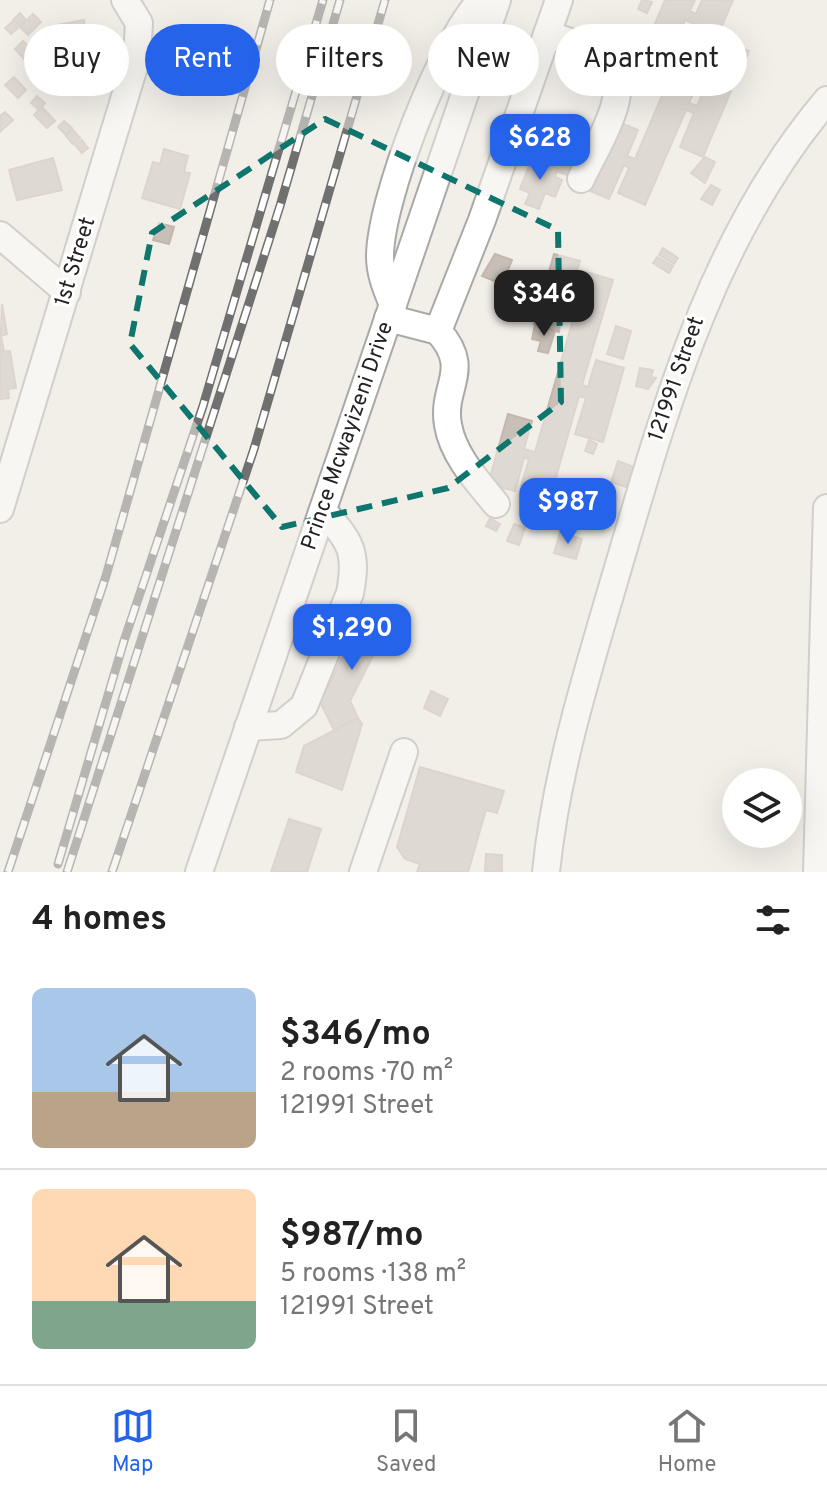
<!DOCTYPE html>
<meta charset="utf-8">
<style>
body{margin:0;font-family:Overpass,sans-serif;background:#f6f6f6;color:#222;height:100vh;display:flex;flex-direction:column;font-size:30px;white-space:nowrap}
*{box-sizing:border-box;margin:0}
p{font-size:26px;color:#767676}
.icon{flex:none;width:44px;height:44px;fill:none;stroke:currentColor;stroke-width:2;stroke-linecap:round;stroke-linejoin:round}
.map{position:relative;height:872px;overflow:hidden}
.sheet{display:flex;flex-direction:column;background:#fff;flex:1}
.sheet>*{flex:none}
.banner{position:absolute;left:24px;top:24px;width:780px;height:72px;display:flex;gap:16px}
.buttons{position:absolute;left:722px;top:768px;display:grid;gap:16px}
.buttons a{display:grid;place-items:center;width:80px;height:80px;border-radius:50%;background:#fff;box-shadow:0 8px 32px #0002;font-size:40px}
.price{position:absolute;translate:-50% -68px;padding:0 18px;border-radius:16px;background:#2563eb;color:#fff;font-size:26px;line-height:52px;filter:drop-shadow(0 2px 4px #0008)}
.price::after{content:'';position:absolute;left:50%;top:48px;width:24px;height:18px;margin-left:-12px;background:inherit;clip-path:polygon(0 0,100% 0,50% 100%)}
.price.current{background:#222;color:#fff}
ul{padding:0;list-style:none}
li{display:flex;align-items:center;gap:24px;height:200px;padding:0 32px}
li+li{border-top:2px solid #e0e0e0}
li span{display:grid;place-items:center;flex:none;width:224px;height:160px;border-radius:12px;color:#555}
li>.icon{margin-inline-start:auto}
span .icon{width:96px;height:96px;fill:#fffc;stroke-width:1}
li b{font-size:34px}
h2{display:flex;justify-content:space-between;align-items:center;height:96px;padding:0 32px;font-size:34px}
.tag{padding:0 28px;border-radius:36px;background:#fff;box-shadow:0 8px 32px #0002;font-size:28px;line-height:72px}
.tag.current{background:#2563eb;color:#fff}
.tab-bar{display:flex;justify-content:space-around;align-items:center;height:112px;border-top:2px solid #e0e0e0;background:#fff;font-size:22px;color:#767676}
.tab-bar a{display:grid;justify-items:center;gap:4px}
.tab-bar .current{color:#2563eb}
.map>svg:first-child{display:block}
</style>
<div class="map">
<svg width="827" height="872" viewBox="0 0 827 872">
<rect width="100%" height="100%" fill="#f2efe9"/>
<!-- building -->
<g fill="#c7bfb8" stroke="#c4b6ab" stroke-width="2">
<path d="M642,0L652,2L647,13L638,9Z"/>
<path d="M665,0H695L690,11L696,14L702,0H733L689,103L697,106L708,81L731,91L703,157L680,147L694,113L686,110L645,205L618,193L629,168L624,165L609,199L583,188L612,119L638,130L627,156L635,159L693,23L685,20L674,45L650,35Z"/>
<path d="M20,13L26,20L19,26L13,20Z"/>
<path d="M33,14L41,22L28,35L20,27Z"/>
<path d="M84,20L89,67L58,72L51,26Z"/>
<path d="M12,22L18,28L11,34L5,28Z"/>
<path d="M23,41L36,54L27,62L15,49Z"/>
<path d="M737,46L749,51L743,66L731,61Z"/>
<path d="M728,66L736,70L730,83L722,79Z"/>
<path d="M14,77L26,90L18,98L5,85Z"/>
<path d="M37,96L45,103L39,110L31,103Z"/>
<path d="M42,107L55,121L47,128L34,115Z"/>
<path d="M5,112L13,120L0,132V116Z"/>
<path d="M64,121L72,128L66,135L58,127Z"/>
<path d="M73,130L80,138L73,144L66,136Z"/>
<path d="M570,138L583,142L571,176L558,172Z"/>
<path d="M82,140L88,148L82,153L75,145Z"/>
<path d="M164,149L188,156L184,172L190,173L180,209L142,198L153,162L160,164Z"/>
<path d="M705,157L715,162L705,183L691,173Z"/>
<path d="M53,158L62,190L17,200L9,170Z"/>
<path d="M532,158L558,168L555,177L562,180L555,197L545,193L539,209L525,204L530,193L520,189Z"/>
<path d="M711,185L720,190L712,205L701,199Z"/>
<path d="M159,223L174,227L169,244L153,240Z"/>
<path d="M663,248L678,258L674,264L659,255Z"/>
<path d="M495,254L512,260L502,284L482,276Z"/>
<path d="M554,254L580,261L569,297L578,299L586,272L613,280L582,385L588,387L596,360L624,368L603,442L575,434L586,398L579,396L551,495L521,486L529,459L524,458L515,491L488,484L508,414L532,421L524,449L535,452L577,306L567,304L559,332L534,324Z"/>
<path d="M657,257L673,266L669,273L653,263Z"/>
<path d="M2,304L7,334L1,336L4,351L0,352Z"/>
<path d="M535,325L555,331L548,353L538,351L541,341L532,339Z"/>
<path d="M616,326L631,331L623,359L607,354Z"/>
<path d="M10,351L16,388L8,389L9,398L0,399V352Z"/>
<path d="M640,368L653,370L651,377L656,378L648,389L636,386Z"/>
<path d="M589,440L597,444L593,454L585,451Z"/>
<path d="M618,461L634,467L626,487L611,482Z"/>
<path d="M490,518L500,524L496,531L486,526Z"/>
<path d="M514,524L525,528L519,545L507,541Z"/>
<path d="M560,533L582,539L576,559L554,553Z"/>
<path d="M364,614L388,626L350,701L358,718L334,730L320,702Z"/>
<path d="M431,691L448,699L440,716L424,708Z"/>
<path d="M358,718L362,724L342,790L296,772L304,746Z"/>
<path d="M420,767L504,791L497,813L486,810L468,872H417L420,864L405,859L397,847Z"/>
<path d="M289,819L321,829L307,872H271Z"/>
<path d="M486,854L502,855V872H485Z"/>
</g>
<g fill="none" stroke-linecap="round" stroke-linejoin="round">
<!-- minor casing -->
<g stroke="#a9a9a9" stroke-width="30">
<g id="minor">
<path d="M547,34L607,55C637,88 596,146 581,179"/>
<path d="M0,235L67,292"/>
<path d="M393,305C387,290 380,274 380,257C380,199 441,43 481,0"/>
<path d="M388,318L438,331L482,220L559,0"/>
<path d="M438,331C473,370 441,386 448,425C453,455 477,481 496,504"/>
<path d="M0,509L137,57L139,23L125,0"/>
<path d="M248,727L281,725L304,706L350,593C358,551 350,541 323,511"/>
<path d="M199,872L497,0"/>
<path d="M363,872L404,752"/>
<path d="M546,872C556,772 587,674 615,578C665,409 711,237 827,100"/>
<path d="M817,872L827,508"/>
</g>
</g>
<!-- minor -->
<use href="#minor" stroke="#fff" stroke-width="26"/>
<!-- rail casing -->
<g stroke="#707070" stroke-width="9">
<g id="rail">
<path d="M58,864L124,641L203,406L323,0"/>
<path d="M8,872L106,576L270,0"/>
<path d="M67,872L280,206L340,0"/>
<path d="M112,872L254,449L385,0"/>
</g>
</g>
<!-- rail -->
<use href="#rail" stroke="#fff" stroke-width="6" stroke-dasharray="18" stroke-linecap="butt"/>
</g>
<!-- marked area -->
<path d="M0 0H827V872H0ZM325,119L558,230L561,402L448,488L282,527L130,344L152,233Z" fill="#f2efe9" fill-opacity=".55" fill-rule="evenodd"/>
<path fill="none" stroke="#0f766e" stroke-width="6" stroke-dasharray="16 10" stroke-linejoin="round" d="M325,119L558,230L561,402L448,488L282,527L130,344L152,233Z"/>
<g text-anchor="middle" dominant-baseline="central" stroke-width="6" stroke-linejoin="round" paint-order="stroke">
<!-- street labels -->
<g font-size="22" fill="#222" stroke="#fff">
<text transform="translate(76 262) rotate(-73)">1st Street</text>
<text transform="translate(677 379) rotate(-71)">121991 Street</text>
<text transform="translate(348 436) rotate(-71)">Prince Mcwayizeni Drive</text>
</g>
</g>
</svg>
<div class="buttons">
<a><svg class="icon" aria-label="layers" viewBox="0 0 24 24"><path d="M12 4l9 5-9 5-9-5zM3 14l9 5 9-5"/></svg></a>
</div>
<b class="price" style="left:540px;top:182px">$628</b>
<b class="price current" style="left:544px;top:338px">$346</b>
<b class="price" style="left:568px;top:546px">$987</b>
<b class="price" style="left:352px;top:672px">$1,290</b>
<div class="banner">
<a class="tag">Buy</a>
<a class="tag current">Rent</a>
<a class="tag">Filters</a>
<a class="tag">New</a>
<a class="tag">Apartment</a>
</div>
</div>
<section class="sheet">
<h2>4 homes<svg class="icon" aria-label="filters" viewBox="0 0 24 24"><path d="M4 7h16M4 17h16"/><circle cx="9" cy="7" r="2"/><circle cx="15" cy="17" r="2"/></svg></h2>
<ul>
<li><span style="background:linear-gradient(#a9c7e8 65%,#b9a48a 0)"><svg class="icon" aria-label="home" viewBox="0 0 24 24"><path d="M3 11l9-7 9 7M6 9v11h12V9"/></svg></span><div><b>$346/mo</b><p>2 rooms · 70 m²</p><p>121991 Street</p></div></li>
<li><span style="background:linear-gradient(#ffd9b3 70%,#7fa58c 0)"><svg class="icon" aria-label="home" viewBox="0 0 24 24"><path d="M3 11l9-7 9 7M6 9v11h12V9"/></svg></span><div><b>$987/mo</b><p>5 rooms · 138 m²</p><p>121991 Street</p></div></li>
</ul>
</section>
<nav class="tab-bar">
<a class="current"><svg class="icon" aria-label="map" viewBox="0 0 24 24"><path d="M3 6l6-2 6 2 6-2v14l-6 2-6-2-6 2zM9 4v14M15 6v14"/></svg>Map</a>
<a><svg class="icon" aria-label="saved" viewBox="0 0 24 24"><path d="M7 4h10v16l-5-4-5 4z"/></svg>Saved</a>
<a><svg class="icon" aria-label="home" viewBox="0 0 24 24"><path d="M3 11l9-7 9 7M6 9v11h12V9"/></svg>Home</a>
</nav>
